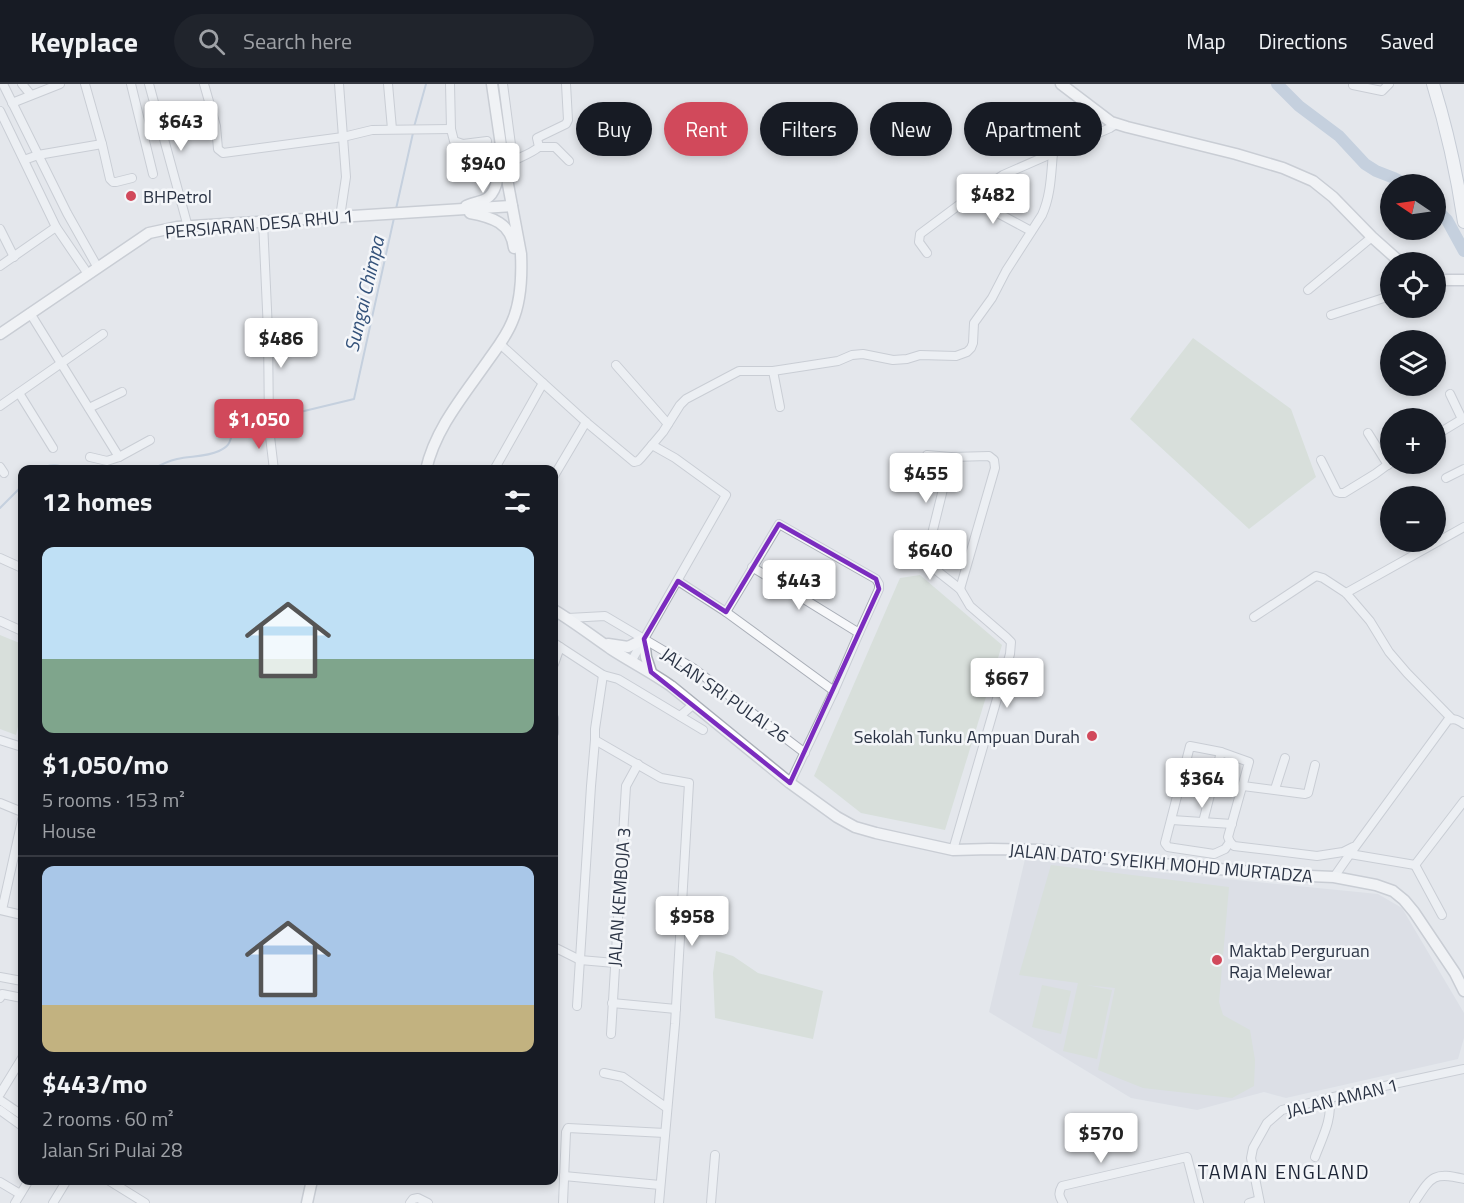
<!DOCTYPE html>
<meta charset="utf-8">
<style>
body{margin:0;font-family:"Titillium Web",sans-serif;background:#20242c;color:#f1f3f6;height:100vh;display:flex;flex-direction:column;font-size:22px;white-space:nowrap}
*{box-sizing:border-box;margin:0}
p{font-size:20px;color:#9ea1a6}
.icon{flex:none;width:33px;height:33px;fill:none;stroke:currentColor;stroke-width:2;stroke-linecap:round;stroke-linejoin:round}
.map{position:relative;flex:1;overflow:hidden}
.drawer{position:absolute;left:18px;top:381px;width:540px;height:720px;display:flex;flex-direction:column;background:#171b24;border-radius:12px;box-shadow:0 3px 9px #0003}
.drawer>*{flex:none}
.top-card{position:absolute;left:576px;top:18px;width:570px;height:54px;display:flex;gap:12px}
.needle{width:39px;rotate:283deg}
.tools{position:absolute;left:1380px;top:90px;display:grid;gap:12px}
.tools a{display:grid;place-items:center;width:66px;height:66px;border-radius:50%;background:#171b24;box-shadow:0 3px 9px #0003;font-size:30px}
.price{position:absolute;translate:-50% -51px;padding:0 14px;border-radius:6px;background:#fff;color:#222;font-size:20px;line-height:39px;filter:drop-shadow(0 2px 3px #0008)}
.price::after{content:'';position:absolute;left:50%;top:36px;width:18px;height:14px;margin-left:-9px;background:inherit;clip-path:polygon(0 0,100% 0,50% 100%)}
.price.current{background:#d1495b;color:#fff}
ul{padding:0;list-style:none}
li{display:grid;align-content:center;gap:12px;height:318px;padding:0 24px}
li+li{border-top:2px solid #363941}
li span{display:grid;place-items:center;height:186px;border-radius:12px;color:#555}
li>.icon{margin-inline-start:auto}
span .icon{width:108px;height:108px;fill:#fffc;stroke-width:1}
li b{font-size:26px}
h2{display:flex;justify-content:space-between;align-items:center;height:72px;padding:0 24px;font-size:26px}
.pill{padding:0 21px;border-radius:27px;background:#171b24;box-shadow:0 3px 9px #0003;font-size:21px;line-height:54px}
.pill.current{background:#d1495b;color:#fff}
header{display:flex;align-items:center;gap:36px;box-sizing:border-box;height:84px;padding:0 30px;background:#171b24;border-bottom:2px solid #363941}
header strong{font-size:28px}
nav{display:flex;gap:33px;margin-inline-start:auto;font-size:21px}
.search{width:420px;height:54px;background:#20242c;display:flex;align-items:center;gap:15px;box-sizing:border-box;padding:0 21px;border-radius:33px;color:#9ea1a6;font-size:22px}
.map>svg:first-child{display:block}
</style>
<header>
<strong>Keyplace</strong>
<div class="search"><svg class="icon" aria-label="search" viewBox="0 0 24 24"><circle cx="10" cy="10" r="6"/><path d="M15 15l6 6"/></svg>Search here</div>
<nav><a>Map</a><a>Directions</a><a>Saved</a></nav>
</header>
<div class="map">
<svg width="1464" height="1119" viewBox="0 0 1464 1119">
<rect width="100%" height="100%" fill="#e4e7ec"/>
<!-- built -->
<path fill="#d2d6de" d="M1025,775L1378,810L1402,824L1464,929V954L1458,975L1286,1014L1264,1008L1197,1026L1131,1014L989,928Z"/>
<!-- green -->
<g fill="#c9d6c5">
<path d="M1193,254L1291,325L1316,393L1249,445L1130,335Z"/>
<path d="M920,491L1002,561L945,746L861,729L814,692L900,494Z"/>
<path d="M0,551L22,560V626L16,651L0,645Z"/>
<path d="M1051,781L1229,803L1219,918L1223,931L1250,946L1255,976L1254,1002L1232,1014L1143,1004L1098,986L1115,904L1086,901L1112,906L1097,975L1063,967L1078,899L1019,891Z"/>
<path d="M716,867L733,872L758,889L823,907L813,955L715,934L713,889Z"/>
<path d="M1042,901L1071,907L1061,950L1032,943Z"/>
</g>
<g fill="none" stroke-linecap="round" stroke-linejoin="round">
<!-- stream -->
<g stroke="#9fb4cc" stroke-width="2">
<path d="M414,43L426,0"/>
<path d="M396,125L413,49"/>
<path d="M271,335L354,315L394,134"/>
<path d="M40,386C51,377 64,383 76,386"/>
<path d="M151,386C160,381 168,377 177,375C191,372 206,373 219,367C234,360 228,355 235,345C241,337 256,337 266,336"/>
<path d="M0,424L22,402"/>
</g>
<!-- river -->
<g stroke="#9fb4cc" stroke-width="12">
<path d="M1277,0L1299,22L1339,52L1365,80L1376,87L1394,94L1406,100"/>
<path d="M1436,125L1447,136L1464,167"/>
</g>
<!-- street casing -->
<g stroke="#a9aeb7" stroke-width="10">
<g id="street">
<path d="M3,0L67,129L98,184"/>
<path d="M22,0L31,11"/>
<path d="M85,0L102,60L110,95L113,98H116L132,94"/>
<path d="M131,0L153,90"/>
<path d="M149,0L188,143"/>
<path d="M204,0L216,42L218,65L223,69L343,53L372,46L451,45"/>
<path d="M339,0L346,93L340,133"/>
<path d="M388,0L392,45"/>
<path d="M450,0L451,45L454,57L463,60L487,57"/>
<path d="M503,0L513,76"/>
<path d="M1353,1L1382,7L1389,0"/>
<path d="M12,19L60,0"/>
<path d="M0,27L56,143L88,190"/>
<path d="M539,63H555L569,77"/>
<path d="M24,76L38,71L102,60"/>
<path d="M505,82C515,74 528,72 539,63L537,54L566,40L568,36L566,0"/>
<path d="M972,111L981,120L1031,147"/>
<path d="M263,138L268,247L269,344L274,386"/>
<path d="M0,145L14,173"/>
<path d="M927,169L919,158L920,150L975,109L1003,91L1110,44L1116,40"/>
<path d="M0,182L56,143"/>
<path d="M1308,206L1372,153"/>
<path d="M30,229L119,373"/>
<path d="M1331,231L1390,212"/>
<path d="M500,260L586,338L634,378L638,377L641,374L663,348L680,321L686,315L739,287H773L838,277L852,271L863,270L893,276L907,275L920,271L956,272L967,268L971,264L973,259L974,239L992,214L1006,187L1042,131C1051,111 1051,90 1053,69"/>
<path d="M616,281L668,340"/>
<path d="M773,287L780,323"/>
<path d="M19,309L53,364"/>
<path d="M1450,310L1462,335"/>
<path d="M0,322L103,250"/>
<path d="M89,324L122,308"/>
<path d="M1368,349L1388,381"/>
<path d="M1436,351L1464,334"/>
<path d="M927,371L951,373L989,372L994,376L995,384L960,505"/>
<path d="M90,373L107,377L119,373L150,356"/>
<path d="M951,373L926,474L927,479L960,505L970,522L1006,553L1011,558L1010,570L953,766"/>
<path d="M1321,376L1337,408L1340,409H1344L1375,390L1390,379"/>
<path d="M0,383L4,389"/>
<path d="M494,386L543,299"/>
<path d="M554,392L586,338"/>
<path d="M1446,394L1464,385"/>
<path d="M0,474L22,484"/>
<path d="M752,483L859,549"/>
<path d="M678,497L726,528L834,607"/>
<path d="M1346,509L1464,443"/>
<path d="M726,528L779,440L876,495L879,500V505L859,549L834,607L790,699"/>
<path d="M1254,533L1313,494L1316,492L1323,494L1346,509L1370,537L1389,568L1407,589L1452,635"/>
<path d="M568,534L605,532L693,584L805,669"/>
<path d="M0,537L22,547"/>
<path d="M554,559L603,591L618,595L703,646"/>
<path d="M632,576L726,411L675,374L652,361"/>
<path d="M554,580L560,563"/>
<path d="M603,591L595,645V656L661,694L689,699L675,940L659,1119"/>
<path d="M680,632L694,620"/>
<path d="M554,634V649"/>
<path d="M0,656L22,663"/>
<path d="M1190,662L1221,668L1249,678L1228,753L1230,758L1225,765L1214,770L1174,764L1168,763L1165,759Z"/>
<path d="M1243,702L1305,710L1308,709L1315,681"/>
<path d="M1275,705L1285,674"/>
<path d="M0,719L22,728"/>
<path d="M1172,736L1232,740"/>
<path d="M1203,738L1221,668"/>
<path d="M1230,758L1234,762L1317,772L1343,768L1353,763"/>
<path d="M1350,770L1448,636C1455,634 1458,636 1464,640"/>
<path d="M1415,781L1442,831"/>
<path d="M1334,793L1350,770L1415,781L1464,717"/>
<path d="M0,826L22,831"/>
<path d="M2,826L22,736"/>
<path d="M554,863L580,876L615,879"/>
<path d="M0,893L22,897"/>
<path d="M0,914L2,910L22,914"/>
<path d="M612,919L676,925"/>
<path d="M577,922L591,702L595,656"/>
<path d="M611,950L626,702L638,680"/>
<path d="M604,989L623,993L667,1024"/>
<path d="M0,1010L22,974"/>
<path d="M0,1016L22,1031"/>
<path d="M0,1026L22,1042"/>
<path d="M1315,1073C1322,1054 1333,1035 1329,1014"/>
<path d="M564,1092L660,1101"/>
<path d="M108,1096L145,1119"/>
<path d="M0,1098L20,1110"/>
<path d="M15,1119L29,1096"/>
<path d="M53,1119L67,1096"/>
<path d="M410,1119L413,1115L418,1114L428,1119"/>
<path d="M563,1119L566,1048L568,1044L665,1049"/>
<path d="M711,1119L715,1071"/>
<path d="M1063,1119C1059,1112 1058,1109 1062,1102L1187,1073L1199,1119"/>
<path d="M1249,1119L1259,1116"/>
<path d="M1260,1119L1251,1074L1253,1064L1267,1039L1282,1026L1329,1014L1464,985"/>
<path d="M1414,1119C1431,1093 1433,1087 1464,1095"/>
</g>
</g>
<!-- secondary casing -->
<g stroke="#a9aeb7" stroke-width="13">
<g id="secondary">
<path d="M1061,0L1111,38L1127,43L1236,70L1283,84L1313,97L1333,113L1372,153L1400,178"/>
<path d="M466,122C472,119 480,118 486,115C498,108 498,89 500,77"/>
<path d="M470,129C492,133 511,139 514,164"/>
<path d="M1436,196H1464"/>
<path d="M0,250L149,149L177,143L512,122"/>
<path d="M426,386C435,345 464,311 487,278C496,265 506,253 512,238C521,218 522,192 521,170L502,68L492,0"/>
<path d="M554,526C574,538 592,552 611,565C631,578 651,588 671,602L790,699L837,733L855,743L876,749L953,766L990,765L1041,766L1128,777L1285,791L1334,793L1376,801L1393,807L1404,816L1414,828L1455,889L1464,907"/>
<path d="M608,560L628,563L644,555L646,573L651,588"/>
<path d="M307,1119L312,1096"/>
</g>
</g>
<!-- primary casing -->
<g stroke="#a3abb8" stroke-width="14">
<path id="primary" d="M1433,0C1447,45 1457,91 1464,138"/>
</g>
<!-- street -->
<use href="#street" stroke="#f7f8fa" stroke-width="8"/>
<!-- secondary -->
<use href="#secondary" stroke="#fff" stroke-width="10"/>
<!-- primary -->
<use href="#primary" stroke="#fff" stroke-width="12"/>
</g>
<!-- marked area -->
<path d="M0 0H1464V1119H0ZM779,440L876,495L879,505L790,699L651,588L644,555L678,497L726,528Z" fill="#e4e7ec" fill-opacity=".55" fill-rule="evenodd"/>
<path fill="none" stroke="#7b2cbf" stroke-width="4.5" stroke-linejoin="round" d="M779,440L876,495L879,505L790,699L651,588L644,555L678,497L726,528Z"/>
<!-- markers -->
<g fill="#d1495b" stroke="#f4f6f9" stroke-width="2">
<circle cx="131" cy="112" r="6"/>
<circle cx="1092" cy="652" r="6"/>
<circle cx="1217" cy="876" r="6"/>
</g>
<g text-anchor="middle" dominant-baseline="central" stroke-width="5" stroke-linejoin="round" paint-order="stroke">
<!-- poi labels -->
<g font-size="18" fill="#2b3445" stroke="#f4f6f9" text-anchor="start">
<text x="143" y="112">BHPetrol</text>
<text x="1080" y="652" text-anchor="end">Sekolah Tunku Ampuan Durah</text>
<text x="1229" y="866">Maktab Perguruan<tspan x="1229" dy="21">Raja Melewar</tspan></text>
</g>
<!-- street labels -->
<g font-size="18" fill="#2b3445" stroke="#f4f6f9">
<text transform="translate(259 140) rotate(-5)">PERSIARAN DESA RHU 1</text>
<text transform="translate(725 611) rotate(35)">JALAN SRI PULAI 26</text>
<text transform="translate(1161 779) rotate(5)">JALAN DATO' SYEIKH MOHD MURTADZA</text>
<text transform="translate(619 813) rotate(-86)">JALAN KEMBOJA 3</text>
<text transform="translate(1342 1014) rotate(-14)">JALAN AMAN 1</text>
</g>
<!-- water labels -->
<g font-size="20" font-style="italic" fill="#34527a" stroke="#f4f6f9">
<text transform="translate(364 210) rotate(-77)">Sungai Chimpa</text>
</g>
<!-- neighbourhood labels -->
<g font-size="20" letter-spacing="1.5" fill="#1d2536" stroke="#f4f6f9">
<text x="1284" y="1087">TAMAN ENGLAND</text>
</g>
</g>
</svg>
<div class="tools">
<a><svg class="needle" viewBox="-14 -14 28 28"><path d="M0-13l5 13h-10z" fill="#e53935"/><path d="M0 13l5-13h-10z" fill="#9ea1a6"/></svg></a>
<a><svg class="icon" aria-label="locate" viewBox="0 0 24 24"><circle cx="12" cy="12" r="6"/><path d="M12 2v4M12 18v4M2 12h4M18 12h4"/></svg></a>
<a><svg class="icon" aria-label="layers" viewBox="0 0 24 24"><path d="M12 4l9 5-9 5-9-5zM3 14l9 5 9-5"/></svg></a>
<a>+</a>
<a>−</a>
</div>
<b class="price" style="left:181px;top:68px">$643</b>
<b class="price" style="left:483px;top:110px">$940</b>
<b class="price" style="left:993px;top:141px">$482</b>
<b class="price" style="left:281px;top:285px">$486</b>
<b class="price current" style="left:259px;top:366px">$1,050</b>
<b class="price" style="left:926px;top:420px">$455</b>
<b class="price" style="left:930px;top:497px">$640</b>
<b class="price" style="left:799px;top:527px">$443</b>
<b class="price" style="left:1007px;top:625px">$667</b>
<b class="price" style="left:1202px;top:725px">$364</b>
<b class="price" style="left:692px;top:863px">$958</b>
<b class="price" style="left:1101px;top:1080px">$570</b>
<div class="top-card">
<a class="pill">Buy</a>
<a class="pill current">Rent</a>
<a class="pill">Filters</a>
<a class="pill">New</a>
<a class="pill">Apartment</a>
</div>
<section class="drawer">
<h2>12 homes<svg class="icon" aria-label="filters" viewBox="0 0 24 24"><path d="M4 7h16M4 17h16"/><circle cx="9" cy="7" r="2"/><circle cx="15" cy="17" r="2"/></svg></h2>
<ul>
<li><span style="background:linear-gradient(#bfe0f5 60%,#7fa58c 0)"><svg class="icon" aria-label="home" viewBox="0 0 24 24"><path d="M3 11l9-7 9 7M6 9v11h12V9"/></svg></span><div><b>$1,050/mo</b><p>5 rooms · 153 m²</p><p>House</p></div></li>
<li><span style="background:linear-gradient(#a9c7e8 75%,#c2b280 0)"><svg class="icon" aria-label="home" viewBox="0 0 24 24"><path d="M3 11l9-7 9 7M6 9v11h12V9"/></svg></span><div><b>$443/mo</b><p>2 rooms · 60 m²</p><p>Jalan Sri Pulai 28</p></div></li>
</ul>
</section>
</div>
